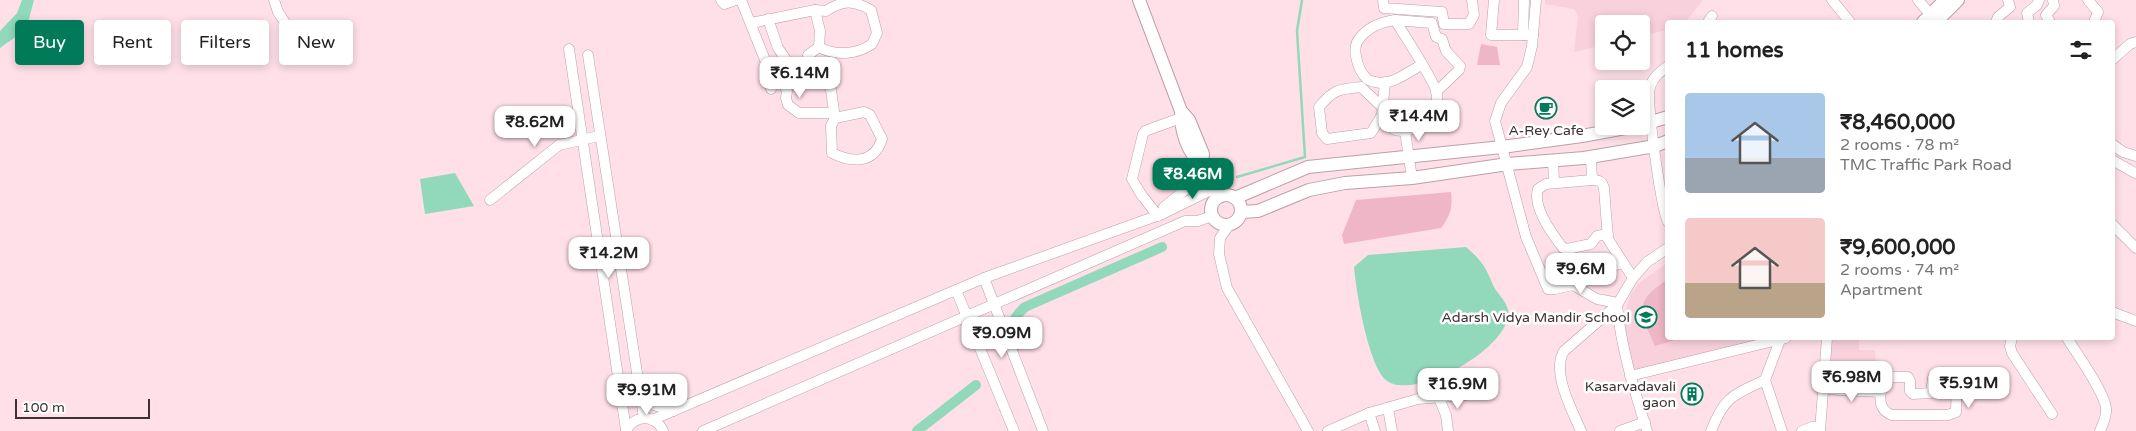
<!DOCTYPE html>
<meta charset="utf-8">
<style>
body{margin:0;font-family:"Varela Round",sans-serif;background:#f2f2f2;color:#222;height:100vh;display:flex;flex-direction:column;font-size:19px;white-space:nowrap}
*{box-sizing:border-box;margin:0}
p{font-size:16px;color:#767676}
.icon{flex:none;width:28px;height:28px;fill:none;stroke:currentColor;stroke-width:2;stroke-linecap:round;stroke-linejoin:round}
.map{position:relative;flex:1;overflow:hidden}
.panel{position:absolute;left:1665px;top:20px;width:450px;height:320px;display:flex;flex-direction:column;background:#fff;border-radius:5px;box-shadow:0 2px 8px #0003}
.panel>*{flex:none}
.top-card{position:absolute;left:15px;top:20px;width:475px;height:45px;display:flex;gap:10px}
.tools{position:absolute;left:1595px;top:15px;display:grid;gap:10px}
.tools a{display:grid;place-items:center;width:55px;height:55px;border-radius:5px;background:#fff;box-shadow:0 2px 8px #0003;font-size:25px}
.scale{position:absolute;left:15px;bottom:12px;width:135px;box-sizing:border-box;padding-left:5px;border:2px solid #3d3134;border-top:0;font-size:14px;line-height:18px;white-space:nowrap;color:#3d3134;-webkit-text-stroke:4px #fff;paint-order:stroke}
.price{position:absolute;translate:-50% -42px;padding:0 11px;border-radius:10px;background:#fff;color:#222;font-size:16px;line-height:32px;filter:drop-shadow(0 1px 2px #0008)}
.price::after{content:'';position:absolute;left:50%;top:30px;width:15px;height:11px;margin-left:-8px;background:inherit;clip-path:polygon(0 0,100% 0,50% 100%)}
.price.on{background:#007a58;color:#fff}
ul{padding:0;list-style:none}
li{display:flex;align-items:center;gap:15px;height:125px;padding:0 20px}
li span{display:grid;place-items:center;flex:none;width:140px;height:100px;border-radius:5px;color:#555}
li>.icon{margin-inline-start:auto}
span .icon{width:60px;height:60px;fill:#fffc;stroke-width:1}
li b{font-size:21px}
h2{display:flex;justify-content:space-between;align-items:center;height:60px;padding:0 20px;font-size:21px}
.tag{padding:0 18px;border-radius:5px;background:#fff;box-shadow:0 2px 8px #0003;font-size:18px;line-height:45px}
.tag.on{background:#007a58;color:#fff}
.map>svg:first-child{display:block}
</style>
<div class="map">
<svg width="2136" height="431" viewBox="0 0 2136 431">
<rect width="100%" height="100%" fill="#ffdfe8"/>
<!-- built -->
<g fill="#f9d1dc">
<path d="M1545,0H1703L1685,22H1668L1667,30L1641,36V24H1604V45L1574,52L1578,17L1576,12L1574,9L1545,4Z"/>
<path d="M1667,263L1668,338H1764L1632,372L1622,328L1627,306L1631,294L1639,283Z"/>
<path d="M1826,338H1859V350H1875L1876,364L1867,370L1866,379L1821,383Z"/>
</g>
<!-- green -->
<g fill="#eeb6c6">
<path d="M1481,44L1497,47L1500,65H1477Z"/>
<path d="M1451,192C1453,208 1450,216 1441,228L1344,244L1342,235L1356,200Z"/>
<path d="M1667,280L1668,338H1682L1655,346C1641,313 1632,302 1667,280Z"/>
</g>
<!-- water -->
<g fill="#91d9ba">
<path d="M22,0H34L28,23L14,38L0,48V31L17,13Z"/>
<path d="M455,173L474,206L425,214L420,179Z"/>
<path d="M1466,247C1483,262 1485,266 1494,287C1498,294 1506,301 1508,310C1514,347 1412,403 1386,380C1368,365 1356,290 1354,267L1368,255Z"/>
</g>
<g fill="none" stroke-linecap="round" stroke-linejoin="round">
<!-- stream -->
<path stroke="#91d9ba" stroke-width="2.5" d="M1237,177L1305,157L1297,31L1302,0"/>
<!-- canal -->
<g stroke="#91d9ba" stroke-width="10">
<path d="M1016,346C1009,327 1010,321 1025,307L1162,247"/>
<path d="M917,431L976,385"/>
</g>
<!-- minor casing -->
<g stroke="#bd9fa7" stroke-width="11">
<g id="minor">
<path d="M274,0L278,12L290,30L298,59"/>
<path d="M721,0L724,4L736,0"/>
<path d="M741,0L767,65L771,89"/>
<path d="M1383,0L1384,8L1442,12L1444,24H1469L1474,15L1472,0"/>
<path d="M1494,0L1491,35H1533"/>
<path d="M1536,0L1532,46L1527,67L1501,103L1495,121L1526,237L1548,289H1555L1573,285L1582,276L1622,263"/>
<path d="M1832,0L1850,22"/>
<path d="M1918,0L1934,19"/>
<path d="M2088,0L2098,12L2094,22"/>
<path d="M815,10L820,31L819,47"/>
<path d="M768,19L778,48L785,58L783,83L787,91L786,98L788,105L799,113H834"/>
<path d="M1395,20L1432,23L1436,37L1442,39L1446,51L1460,66L1459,70L1436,92"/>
<path d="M1708,22L1712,16"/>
<path d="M1996,22L1998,17L2010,7L2008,0"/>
<path d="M2029,22L2027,13L2037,5L2039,0"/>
<path d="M2050,22L2046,15L2054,6L2053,0"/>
<path d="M751,23L815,10L826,11C843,0 853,0 871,10L877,33L872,44C856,55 835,56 819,47L808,55V65"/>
<path d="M1523,35L1524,1"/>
<path d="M569,49L626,430"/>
<path d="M588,55L644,418"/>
<path d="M2112,60L2130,44L2136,42"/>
<path d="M767,65H808L824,72L831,90L835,118L864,112L870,115L882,139C874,164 852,163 832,153L831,126L835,118"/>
<path d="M1668,66C1660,72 1653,77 1650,87C1646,101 1661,208 1668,222"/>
<path d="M1382,107L1361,87C1339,89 1334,89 1319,107L1322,133L1327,139L1371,133L1382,115L1385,82"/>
<path d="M1382,115C1386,120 1389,127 1395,130C1401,132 1408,130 1414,129C1431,124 1438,113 1437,94C1436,83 1403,33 1395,20C1381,22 1368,27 1359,39C1351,48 1358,70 1366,78C1369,82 1383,84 1388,82C1399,80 1411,70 1422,65"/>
<path d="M1405,131L1412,178"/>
<path d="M2112,144L2123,152L2136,156"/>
<path d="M1591,157L1592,180"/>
<path d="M1553,160L1554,183"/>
<path d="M2112,160L2135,173"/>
<path d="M1142,196L1132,179L1143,134L1145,131L1186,116"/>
<path d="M1144,198L1158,216"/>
<path d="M490,200L559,145L599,136"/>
<path d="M1162,214L1164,207L1205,174"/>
<path d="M2112,224L2136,248"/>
<path d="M1229,225L1220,238L1219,254L1227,288L1308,431"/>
<path d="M1608,234L1597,236L1591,244L1567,249L1563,248C1552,234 1532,207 1538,189L1546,184L1592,180C1599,180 1602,181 1604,188L1608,239L1633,278"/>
<path d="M984,278L1043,431"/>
<path d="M1573,285L1597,299L1613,302L1617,305"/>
<path d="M956,290L1014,431"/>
<path d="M1617,305C1621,348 1634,389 1647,431"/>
<path d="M2112,312L2136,321"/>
<path d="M2012,338L2010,346L2012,353L2052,414"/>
<path d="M2067,338C2077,354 2104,391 2106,408C2107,417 2103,423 2100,431"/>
<path d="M1780,340L1765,380L1782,431"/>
<path d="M1630,376L1786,338"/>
<path d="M1884,377H1908L1910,381V391L1913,394L1931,393L1933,378H1955L1957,380L1956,412L1948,415H1892C1876,409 1881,395 1881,380Z"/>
<path d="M1823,389L1881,392"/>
<path d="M640,391L654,405L673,411"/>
<path d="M1439,398L1446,415L1448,431"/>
<path d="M1388,408L1392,431"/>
<path d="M1369,413L1375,431"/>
<path d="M652,420L984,278L1162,214L1215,188"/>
<path d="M626,431C634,415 655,413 663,431"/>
<path d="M703,431L1185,221H1198L1212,216"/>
<path d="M1328,431L1369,413L1418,399L1466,395"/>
<path d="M1581,431C1572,410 1551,372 1564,351L1617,305L1633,278L1647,262L1668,248"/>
<path d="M1620,431L1645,422"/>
<path d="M1711,431C1725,396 1732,396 1765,380"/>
<path d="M1802,431L1812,427H1820"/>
<path d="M1820,431L1827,338"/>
</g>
</g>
<!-- tertiary casing -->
<g stroke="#bd9fa7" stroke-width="14">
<g id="tertiary">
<path d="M1139,0L1181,111L1189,120L1203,154L1202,164L1205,174L1221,196"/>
<path d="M1923,22L1945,0"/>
<path d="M1936,22L1958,0"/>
<path d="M1181,111C1180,128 1187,154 1202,164"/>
<path d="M1641,125L1668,117"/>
<circle cx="1226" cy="210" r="15"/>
<path d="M1235,198L1308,167L1502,147L1582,136L1636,126"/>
<path d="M1241,212L1258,211L1309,190L1345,183L1412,178L1508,164L1584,158L1655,146L1668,141"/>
</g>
</g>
<!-- minor -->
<use href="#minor" stroke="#fff" stroke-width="10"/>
<!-- tertiary -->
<use href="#tertiary" stroke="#fff" stroke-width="12"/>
</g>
<!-- icons -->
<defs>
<g id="cafe-ring" transform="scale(1.125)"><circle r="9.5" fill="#fff" stroke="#007a58" stroke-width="1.5"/><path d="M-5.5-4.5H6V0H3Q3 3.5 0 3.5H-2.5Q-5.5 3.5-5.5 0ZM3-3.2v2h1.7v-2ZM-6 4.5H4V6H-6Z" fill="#007a58"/></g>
<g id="school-ring" transform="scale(1.125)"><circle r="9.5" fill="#fff" stroke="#007a58" stroke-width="1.5"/><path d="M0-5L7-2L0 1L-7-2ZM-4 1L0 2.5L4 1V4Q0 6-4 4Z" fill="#007a58"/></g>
<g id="building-ring" transform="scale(1.125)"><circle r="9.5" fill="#fff" stroke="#007a58" stroke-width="1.5"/><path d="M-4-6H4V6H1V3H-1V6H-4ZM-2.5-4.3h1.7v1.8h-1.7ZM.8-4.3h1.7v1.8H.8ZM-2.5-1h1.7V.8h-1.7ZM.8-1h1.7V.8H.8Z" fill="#007a58"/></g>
</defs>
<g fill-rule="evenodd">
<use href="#cafe-ring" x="1546" y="108"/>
<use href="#school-ring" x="1646" y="317"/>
<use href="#building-ring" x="1692" y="394"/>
</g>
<g text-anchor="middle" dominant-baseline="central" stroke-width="5" stroke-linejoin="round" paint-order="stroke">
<!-- poi labels -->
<g font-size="14" fill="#3d3134" stroke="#fff" text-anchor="end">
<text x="1546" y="130" text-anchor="middle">A-Rey Cafe</text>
<text x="1630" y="317">Adarsh Vidya Mandir School</text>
<text x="1676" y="386">Kasarvadavali<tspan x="1676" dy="16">gaon</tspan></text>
</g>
</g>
</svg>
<div class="tools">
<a><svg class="icon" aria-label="locate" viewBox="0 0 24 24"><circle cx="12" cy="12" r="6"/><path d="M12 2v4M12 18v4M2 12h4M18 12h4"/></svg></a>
<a><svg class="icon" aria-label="layers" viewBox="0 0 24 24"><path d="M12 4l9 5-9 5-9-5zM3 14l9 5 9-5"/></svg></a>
</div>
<div class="scale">100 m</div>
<b class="price" style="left:800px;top:99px">₹6.14M</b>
<b class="price" style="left:1419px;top:142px">₹14.4M</b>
<b class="price" style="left:535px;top:148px">₹8.62M</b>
<b class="price on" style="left:1193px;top:200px">₹8.46M</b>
<b class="price" style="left:609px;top:279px">₹14.2M</b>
<b class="price" style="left:1581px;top:295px">₹9.6M</b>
<b class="price" style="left:1002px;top:359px">₹9.09M</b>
<b class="price" style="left:1852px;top:403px">₹6.98M</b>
<b class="price" style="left:1969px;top:409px">₹5.91M</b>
<b class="price" style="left:1458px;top:410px">₹16.9M</b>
<b class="price" style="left:647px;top:416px">₹9.91M</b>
<div class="top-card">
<a class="tag on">Buy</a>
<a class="tag">Rent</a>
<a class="tag">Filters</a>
<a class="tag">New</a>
</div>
<section class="panel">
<h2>11 homes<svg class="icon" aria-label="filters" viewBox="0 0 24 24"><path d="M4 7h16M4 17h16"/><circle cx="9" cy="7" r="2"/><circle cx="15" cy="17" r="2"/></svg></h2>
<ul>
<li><span style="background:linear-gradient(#a9c7e8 65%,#9aa5b1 0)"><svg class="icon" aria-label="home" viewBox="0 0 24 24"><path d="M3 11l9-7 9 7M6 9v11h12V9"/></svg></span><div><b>₹8,460,000</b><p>2 rooms · 78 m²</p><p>TMC Traffic Park Road</p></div></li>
<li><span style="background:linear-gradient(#f6c9c9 65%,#b9a48a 0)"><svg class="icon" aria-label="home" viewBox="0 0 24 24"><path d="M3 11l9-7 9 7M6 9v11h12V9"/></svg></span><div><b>₹9,600,000</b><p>2 rooms · 74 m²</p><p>Apartment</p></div></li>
</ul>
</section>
</div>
